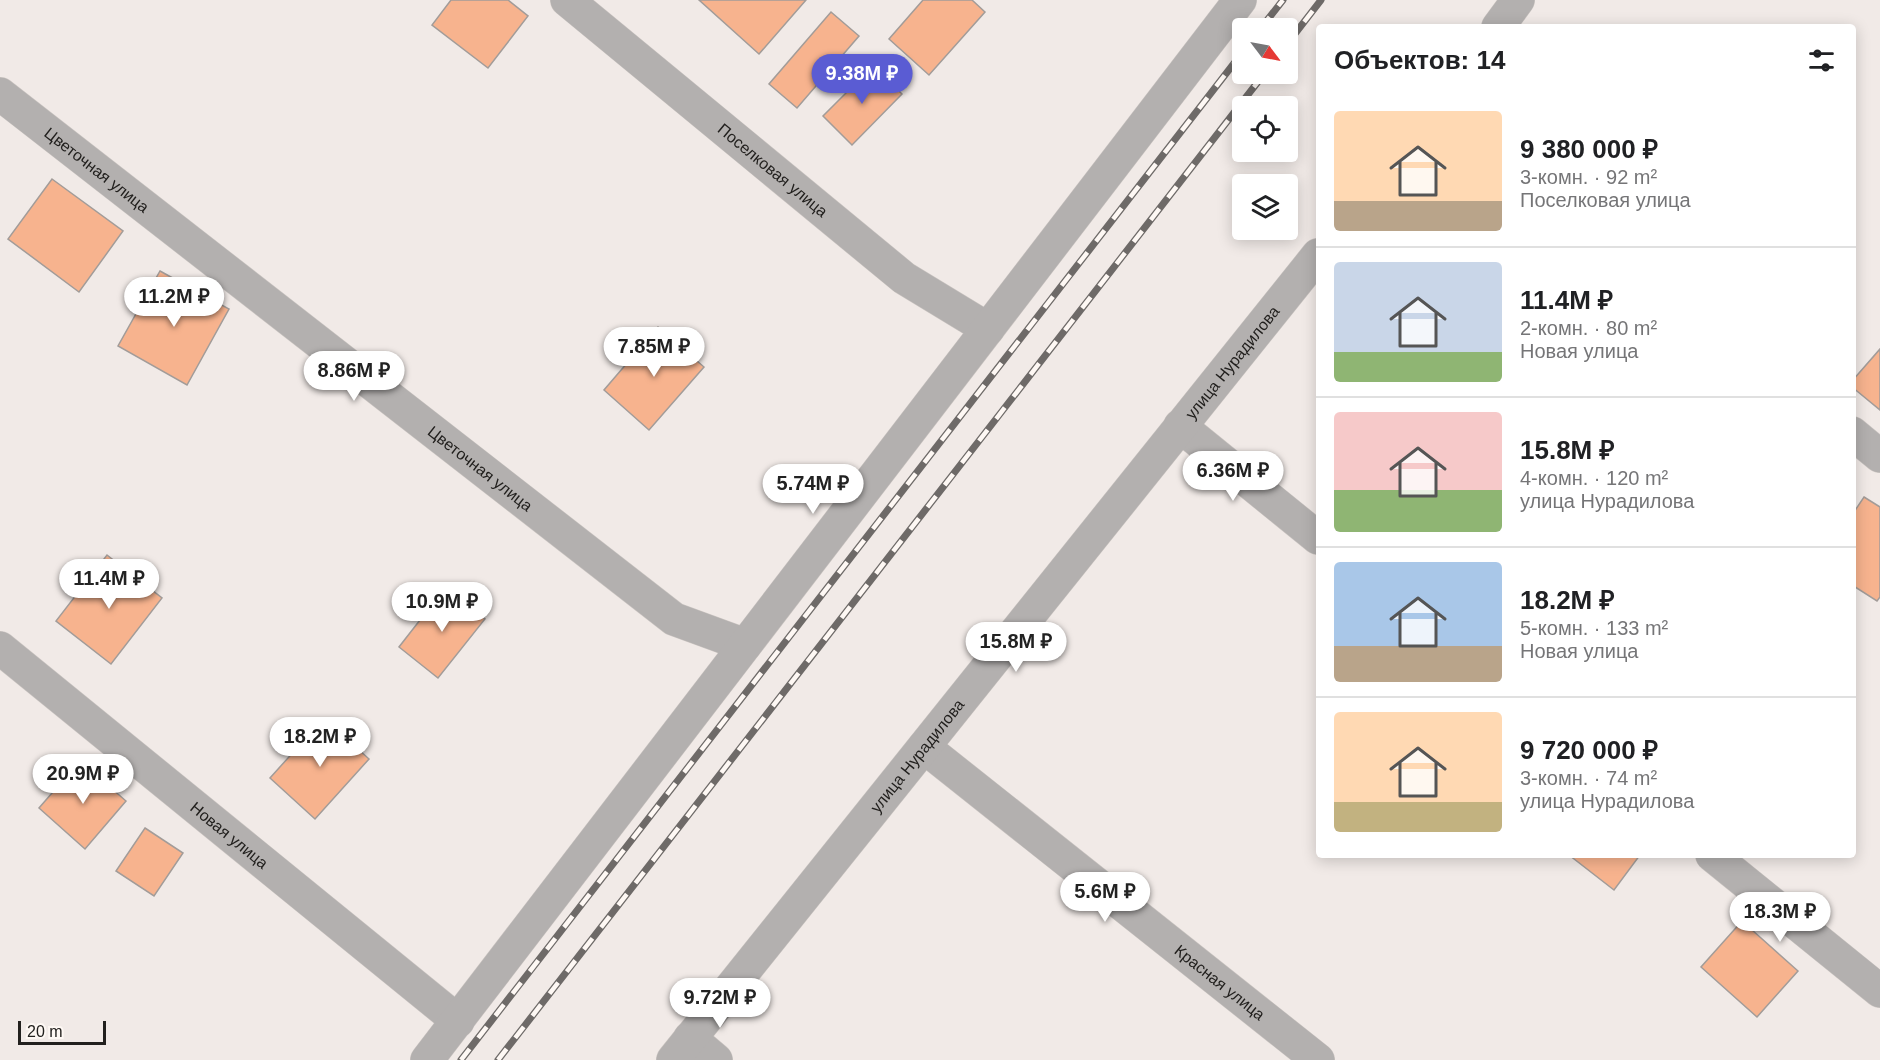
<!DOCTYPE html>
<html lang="ru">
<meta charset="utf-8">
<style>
body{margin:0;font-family:Arial,sans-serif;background:#f2f2f2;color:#202124;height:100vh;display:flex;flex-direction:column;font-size:22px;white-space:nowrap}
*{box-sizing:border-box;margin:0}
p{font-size:20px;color:#757577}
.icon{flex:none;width:33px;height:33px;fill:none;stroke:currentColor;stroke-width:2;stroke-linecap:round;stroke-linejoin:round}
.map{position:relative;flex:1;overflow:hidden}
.side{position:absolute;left:1316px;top:24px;width:540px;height:834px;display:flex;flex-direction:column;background:#fff;border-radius:6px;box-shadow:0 3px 15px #0003}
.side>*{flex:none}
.needle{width:39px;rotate:122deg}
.buttons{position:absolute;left:1232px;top:18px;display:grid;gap:12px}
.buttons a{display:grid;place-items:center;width:66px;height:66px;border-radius:6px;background:#fff;box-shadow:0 3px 15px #0003;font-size:30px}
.scale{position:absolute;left:18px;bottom:15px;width:88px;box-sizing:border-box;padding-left:6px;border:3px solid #22201e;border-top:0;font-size:16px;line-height:21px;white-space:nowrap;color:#22201e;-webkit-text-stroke:4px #fef8f4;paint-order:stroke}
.price{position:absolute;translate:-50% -51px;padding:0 14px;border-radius:21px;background:#fff;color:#222;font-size:20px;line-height:39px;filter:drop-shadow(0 2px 3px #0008)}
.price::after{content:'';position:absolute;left:50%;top:36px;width:18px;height:14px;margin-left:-9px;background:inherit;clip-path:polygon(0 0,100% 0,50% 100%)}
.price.current{background:#5a5cd3;color:#fff}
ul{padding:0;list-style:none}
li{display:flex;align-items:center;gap:18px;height:150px;padding:0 18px}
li+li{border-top:2px solid #e0e0e0}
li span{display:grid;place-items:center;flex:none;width:168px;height:120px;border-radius:6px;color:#555}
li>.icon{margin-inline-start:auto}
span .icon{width:72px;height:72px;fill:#fffc;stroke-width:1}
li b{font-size:26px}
h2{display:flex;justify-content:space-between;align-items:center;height:72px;padding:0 18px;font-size:26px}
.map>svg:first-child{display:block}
</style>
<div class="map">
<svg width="1880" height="1060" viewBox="0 0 1880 1060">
<rect width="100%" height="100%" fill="#f1eae7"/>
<!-- building -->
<g fill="#f7b38e" stroke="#a29c99" stroke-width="1.5">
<path d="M451,0H508L528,16L488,68L432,25Z"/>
<path d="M699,0H806L759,54Z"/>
<path d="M923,0H972L985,12L929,75L889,39Z"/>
<path d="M831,12L859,36L797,108L769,84Z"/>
<path d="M873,66L902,94L852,145L823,116Z"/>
<path d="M52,179L123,231L79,292L8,239Z"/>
<path d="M160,271L229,309L187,385L118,346Z"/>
<path d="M658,327L704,367L649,430L604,390Z"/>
<path d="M1880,349V410L1852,387V381Z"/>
<path d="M1864,497L1880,507V597L1877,601L1852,585V515Z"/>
<path d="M107,555L162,598L111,664L56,621Z"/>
<path d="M445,588L485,619L438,678L399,647Z"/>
<path d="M324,718L369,759L315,819L270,778Z"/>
<path d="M80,761L126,801L85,849L39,808Z"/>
<path d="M145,828L183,853L154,896L116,871Z"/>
<path d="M1569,855H1640L1614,890Z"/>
<path d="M1742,921L1798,971L1757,1017L1701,967Z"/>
</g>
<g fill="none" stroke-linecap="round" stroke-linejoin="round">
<!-- minor casing -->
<g stroke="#ccc6c3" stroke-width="34">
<g id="minor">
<path id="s1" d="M567,0L904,278L988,329"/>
<path d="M1498,27L1518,0"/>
<path id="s2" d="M0,94L674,619L745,645"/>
<path d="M1180,426L1318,538"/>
<path d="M1852,433L1880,456"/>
<path id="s3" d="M0,648L458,1021"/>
<path id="s4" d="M924,747L1318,1060"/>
<path d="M1712,855L1880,991"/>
<path d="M690,1038L716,1060"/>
<path d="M427,1060L1240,0"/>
<path id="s5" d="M673,1060L1318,255"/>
</g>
</g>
<!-- minor -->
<use href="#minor" stroke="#b3b0af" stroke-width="33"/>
<!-- rail casing -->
<g stroke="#6e6a68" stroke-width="7">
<g id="rail">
<path d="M1261,28L1283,0"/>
<path d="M1287,44L1321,0"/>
<path d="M461,1060L1242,53"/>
<path d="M498,1060L1264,74"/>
</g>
</g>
<!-- rail -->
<use href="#rail" stroke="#fef8f4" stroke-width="4.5" stroke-dasharray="14" stroke-linecap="butt"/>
</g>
<g text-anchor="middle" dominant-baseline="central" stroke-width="4.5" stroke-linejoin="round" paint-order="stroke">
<!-- street labels -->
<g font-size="16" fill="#22201e" stroke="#fef8f4">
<text stroke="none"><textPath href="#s2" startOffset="123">Цветочная улица</textPath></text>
<text stroke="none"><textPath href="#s1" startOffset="267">Поселковая улица</textPath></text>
<text stroke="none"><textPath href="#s5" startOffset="894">улица Нурадилова</textPath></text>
<text stroke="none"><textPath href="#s2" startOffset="609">Цветочная улица</textPath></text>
<text stroke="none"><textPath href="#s5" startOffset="390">улица Нурадилова</textPath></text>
<text stroke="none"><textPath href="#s3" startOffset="296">Новая улица</textPath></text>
<text stroke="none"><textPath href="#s4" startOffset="378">Красная улица</textPath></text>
</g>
</g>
</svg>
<div class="buttons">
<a><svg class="needle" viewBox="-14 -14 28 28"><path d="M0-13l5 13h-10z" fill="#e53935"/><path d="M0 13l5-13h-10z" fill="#757577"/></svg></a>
<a><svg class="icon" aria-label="locate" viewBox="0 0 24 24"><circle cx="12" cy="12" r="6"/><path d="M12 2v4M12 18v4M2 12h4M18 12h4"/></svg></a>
<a><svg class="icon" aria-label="layers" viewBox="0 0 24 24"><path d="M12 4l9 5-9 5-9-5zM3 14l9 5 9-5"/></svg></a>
</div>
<div class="scale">20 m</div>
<b class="price current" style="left:862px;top:105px">9.38M ₽</b>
<b class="price" style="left:174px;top:328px">11.2M ₽</b>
<b class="price" style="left:654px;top:378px">7.85M ₽</b>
<b class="price" style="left:354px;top:402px">8.86M ₽</b>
<b class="price" style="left:1233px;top:502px">6.36M ₽</b>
<b class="price" style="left:813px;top:515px">5.74M ₽</b>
<b class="price" style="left:109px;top:610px">11.4M ₽</b>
<b class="price" style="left:442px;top:633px">10.9M ₽</b>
<b class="price" style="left:1016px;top:673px">15.8M ₽</b>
<b class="price" style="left:320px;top:768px">18.2M ₽</b>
<b class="price" style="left:83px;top:805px">20.9M ₽</b>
<b class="price" style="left:1105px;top:923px">5.6M ₽</b>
<b class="price" style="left:1780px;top:943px">18.3M ₽</b>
<b class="price" style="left:720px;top:1029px">9.72M ₽</b>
<section class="side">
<h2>Объектов: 14<svg class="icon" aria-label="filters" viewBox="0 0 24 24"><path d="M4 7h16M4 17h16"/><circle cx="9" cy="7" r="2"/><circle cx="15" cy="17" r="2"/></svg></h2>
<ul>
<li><span style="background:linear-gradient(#ffd9b3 75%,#b9a48a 0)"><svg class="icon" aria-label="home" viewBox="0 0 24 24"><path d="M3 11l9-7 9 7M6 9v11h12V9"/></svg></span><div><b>9 380 000 ₽</b><p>3-комн. · 92 m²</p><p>Поселковая улица</p></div></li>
<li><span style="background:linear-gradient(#c9d6e8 75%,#8fb573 0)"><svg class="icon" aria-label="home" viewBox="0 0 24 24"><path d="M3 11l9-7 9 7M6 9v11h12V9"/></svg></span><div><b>11.4M ₽</b><p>2-комн. · 80 m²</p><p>Новая улица</p></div></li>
<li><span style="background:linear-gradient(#f6c9c9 65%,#8fb573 0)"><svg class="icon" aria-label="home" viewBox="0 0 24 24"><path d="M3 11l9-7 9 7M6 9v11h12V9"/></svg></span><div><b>15.8M ₽</b><p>4-комн. · 120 m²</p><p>улица Нурадилова</p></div></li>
<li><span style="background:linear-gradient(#a9c7e8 70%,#b9a48a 0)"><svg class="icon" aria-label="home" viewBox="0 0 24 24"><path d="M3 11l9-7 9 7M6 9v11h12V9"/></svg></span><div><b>18.2M ₽</b><p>5-комн. · 133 m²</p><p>Новая улица</p></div></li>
<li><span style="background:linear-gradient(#ffd9b3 75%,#c2b280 0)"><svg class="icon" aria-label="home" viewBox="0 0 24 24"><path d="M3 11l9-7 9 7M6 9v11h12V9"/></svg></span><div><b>9 720 000 ₽</b><p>3-комн. · 74 m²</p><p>улица Нурадилова</p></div></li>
</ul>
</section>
</div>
